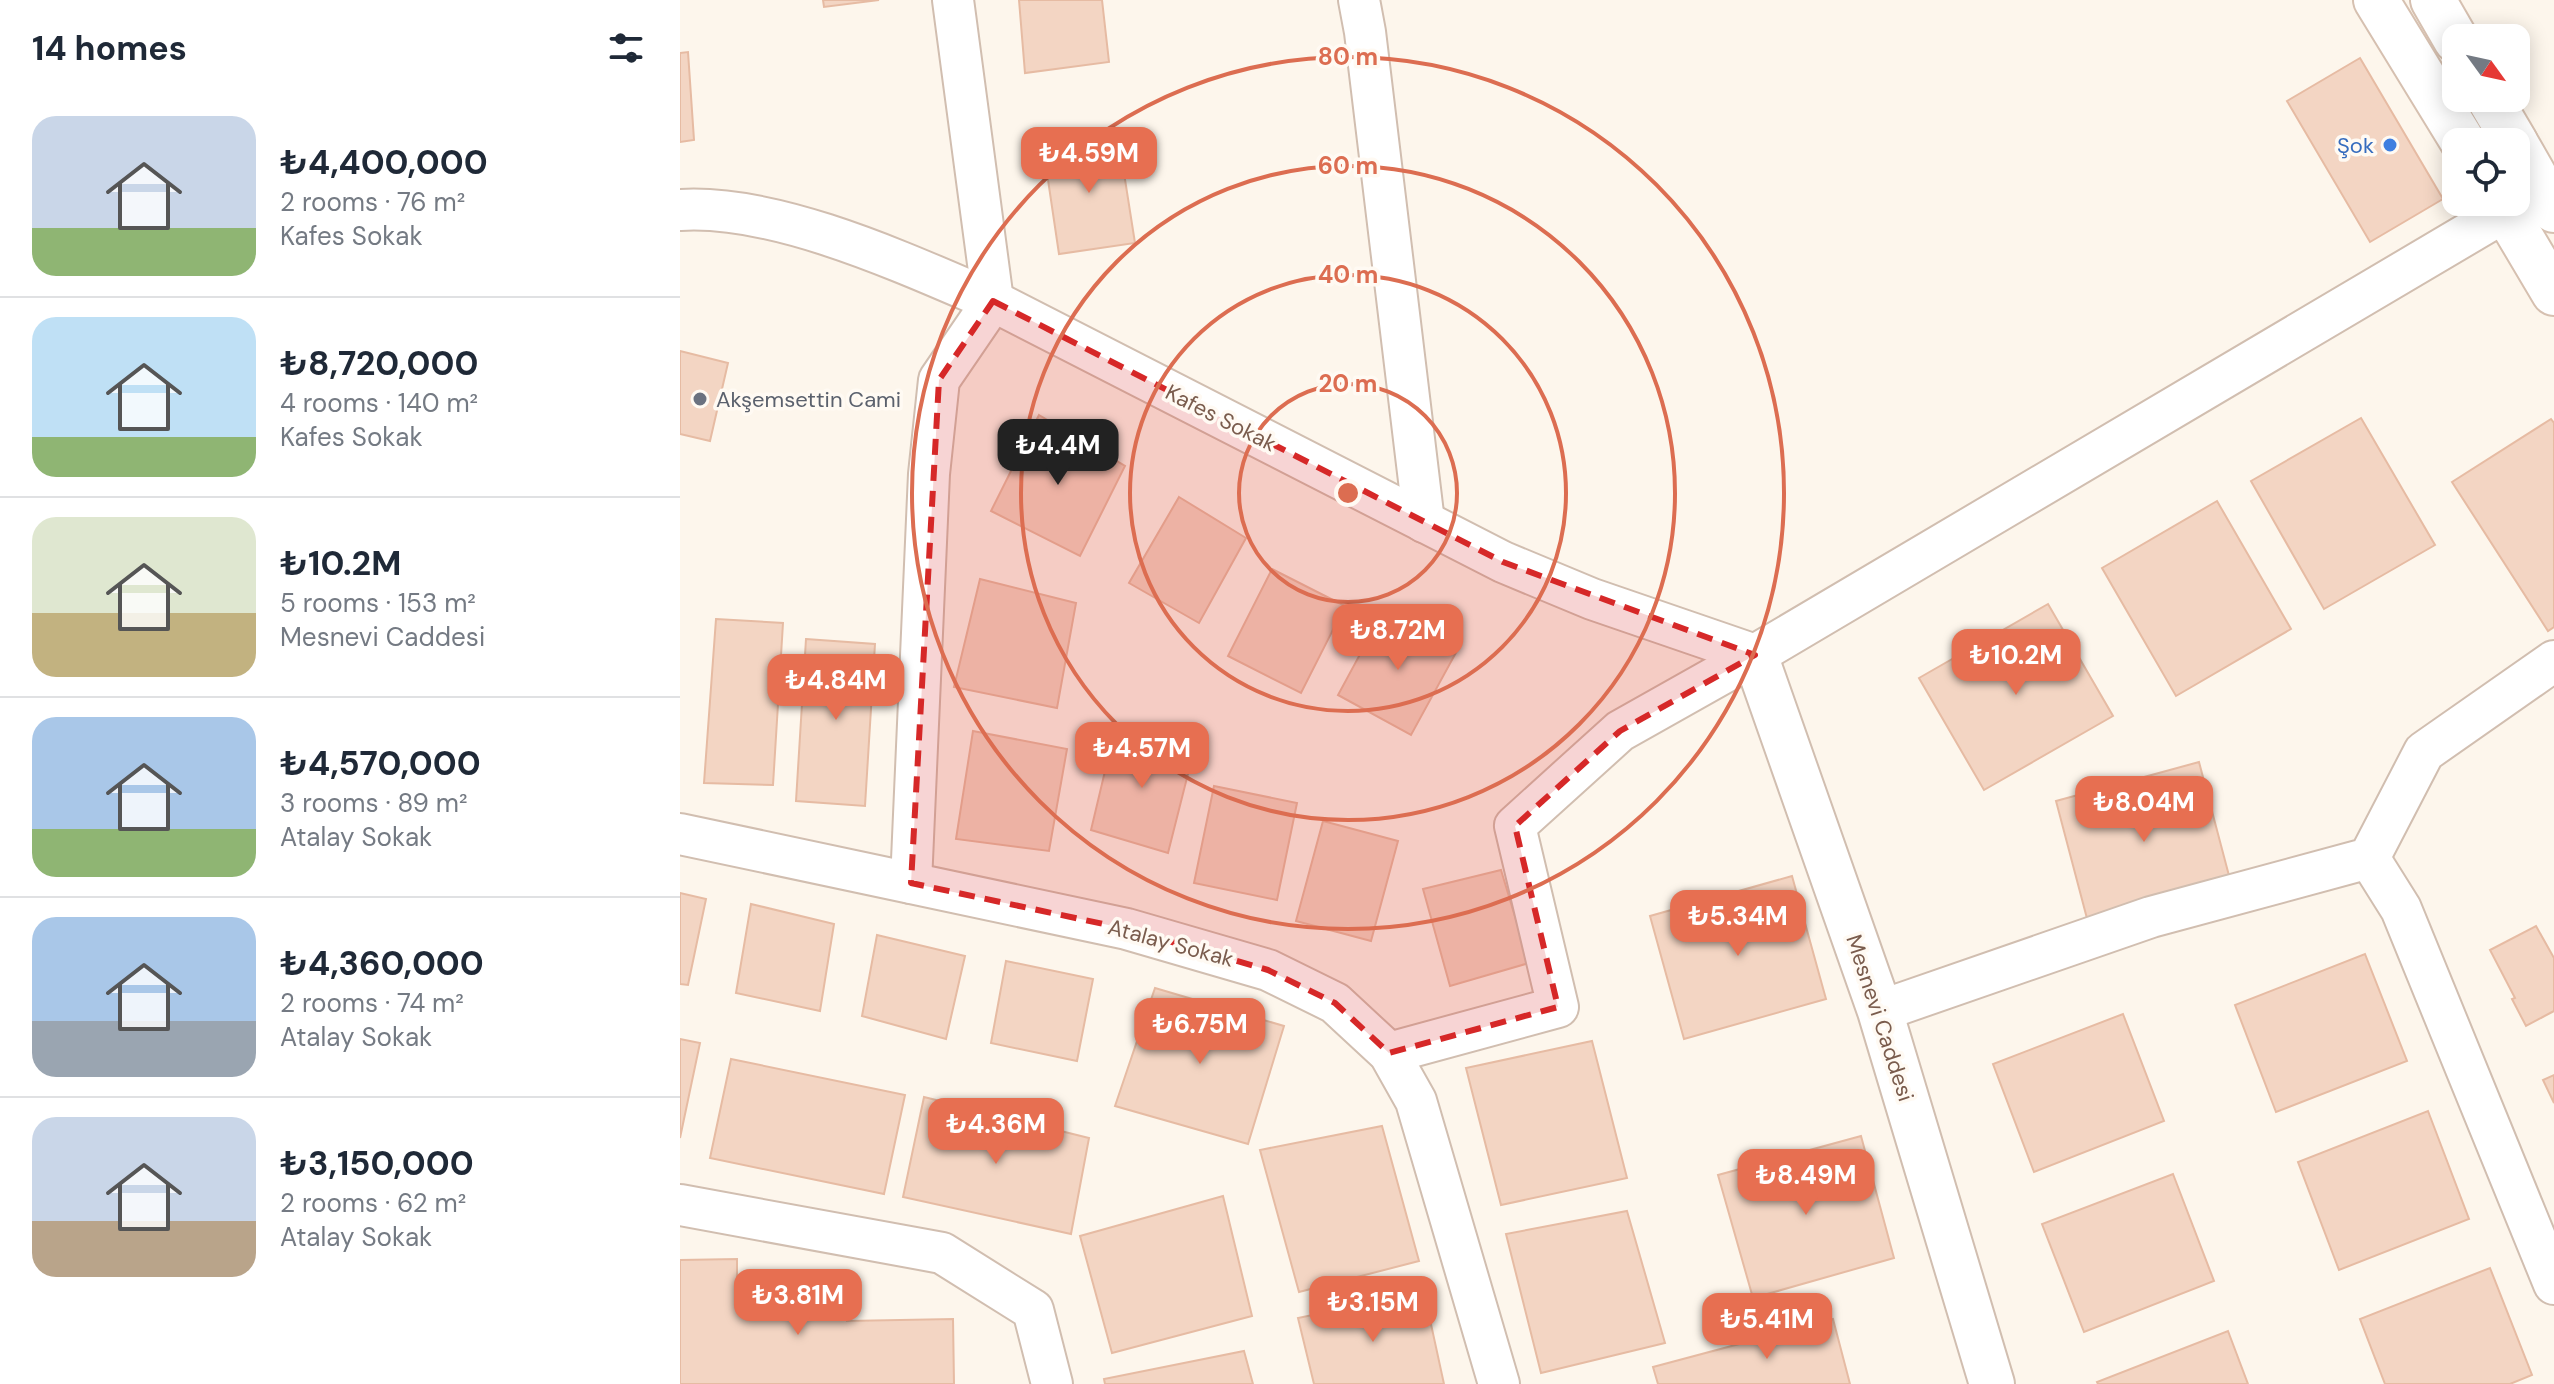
<!DOCTYPE html>
<meta charset="utf-8">
<style>
body{margin:0;font-family:"DM Sans",sans-serif;background:#f6f6f7;color:#1f2937;height:100vh;display:flex;flex-direction:column;font-size:30px;white-space:nowrap}
*{box-sizing:border-box;margin:0}
p{font-size:26px;color:#747a83}
.icon{flex:none;width:44px;height:44px;fill:none;stroke:currentColor;stroke-width:2;stroke-linecap:round;stroke-linejoin:round}
.map{position:relative;flex:1;overflow:hidden}
.sheet{display:flex;flex-direction:column;background:#fff;width:680px}
.sheet>*{flex:none}
.needle{width:52px;rotate:123deg}
.tools{position:absolute;left:1762px;top:24px;display:grid;gap:16px}
.tools a{display:grid;place-items:center;width:88px;height:88px;border-radius:16px;background:#fff;box-shadow:0 4px 20px #0003;font-size:40px}
.price{position:absolute;translate:-50% -68px;padding:0 18px;border-radius:16px;background:#e76f51;color:#fff;font-size:26px;line-height:52px;filter:drop-shadow(0 2px 4px #0008)}
.price::after{content:'';position:absolute;left:50%;top:48px;width:24px;height:18px;margin-left:-12px;background:inherit;clip-path:polygon(0 0,100% 0,50% 100%)}
.price.selected{background:#222;color:#fff}
ul{padding:0;list-style:none}
li{display:flex;align-items:center;gap:24px;height:200px;padding:0 32px}
li+li{border-top:2px solid #e0e1e3}
li span{display:grid;place-items:center;flex:none;width:224px;height:160px;border-radius:24px;color:#555}
li>.icon{margin-inline-start:auto}
span .icon{width:96px;height:96px;fill:#fffc;stroke-width:1}
li b{font-size:34px}
h2{display:flex;justify-content:space-between;align-items:center;height:96px;padding:0 32px;font-size:34px}
main{display:flex;flex:1;min-height:0}
.map>svg:first-child{display:block}
</style>
<main>
<section class="sheet">
<h2>14 homes<svg class="icon" aria-label="filters" viewBox="0 0 24 24"><path d="M4 7h16M4 17h16"/><circle cx="9" cy="7" r="2"/><circle cx="15" cy="17" r="2"/></svg></h2>
<ul>
<li><span style="background:linear-gradient(#c9d6e8 70%,#8fb573 0)"><svg class="icon" aria-label="home" viewBox="0 0 24 24"><path d="M3 11l9-7 9 7M6 9v11h12V9"/></svg></span><div><b>₺4,400,000</b><p>2 rooms · 76 m²</p><p>Kafes Sokak</p></div></li>
<li><span style="background:linear-gradient(#bfe0f5 75%,#8fb573 0)"><svg class="icon" aria-label="home" viewBox="0 0 24 24"><path d="M3 11l9-7 9 7M6 9v11h12V9"/></svg></span><div><b>₺8,720,000</b><p>4 rooms · 140 m²</p><p>Kafes Sokak</p></div></li>
<li><span style="background:linear-gradient(#dfe7d0 60%,#c2b280 0)"><svg class="icon" aria-label="home" viewBox="0 0 24 24"><path d="M3 11l9-7 9 7M6 9v11h12V9"/></svg></span><div><b>₺10.2M</b><p>5 rooms · 153 m²</p><p>Mesnevi Caddesi</p></div></li>
<li><span style="background:linear-gradient(#a9c7e8 70%,#8fb573 0)"><svg class="icon" aria-label="home" viewBox="0 0 24 24"><path d="M3 11l9-7 9 7M6 9v11h12V9"/></svg></span><div><b>₺4,570,000</b><p>3 rooms · 89 m²</p><p>Atalay Sokak</p></div></li>
<li><span style="background:linear-gradient(#a9c7e8 65%,#9aa5b1 0)"><svg class="icon" aria-label="home" viewBox="0 0 24 24"><path d="M3 11l9-7 9 7M6 9v11h12V9"/></svg></span><div><b>₺4,360,000</b><p>2 rooms · 74 m²</p><p>Atalay Sokak</p></div></li>
<li><span style="background:linear-gradient(#c9d6e8 65%,#b9a48a 0)"><svg class="icon" aria-label="home" viewBox="0 0 24 24"><path d="M3 11l9-7 9 7M6 9v11h12V9"/></svg></span><div><b>₺3,150,000</b><p>2 rooms · 62 m²</p><p>Atalay Sokak</p></div></li>
</ul>
</section>
<div class="map">
<svg width="1874" height="1384" viewBox="0 0 1874 1384">
<rect width="100%" height="100%" fill="#fdf6ec"/>
<!-- building -->
<g fill="#f3d5c3" stroke="#e6bba3" stroke-width="2">
<path d="M143,0H199L144,7Z"/>
<path d="M339,0H422L429,62L345,73Z"/>
<path d="M8,52L14,140L0,142V53Z"/>
<path d="M1680,58L1763,199L1690,242L1607,101Z"/>
<path d="M438,135L455,243L379,254L363,146Z"/>
<path d="M0,351L48,363L30,441L0,434Z"/>
<path d="M359,415L445,466L400,556L311,511Z"/>
<path d="M1681,418L1755,545L1644,609L1571,481Z"/>
<path d="M1871,419L1874,423V627L1868,631L1772,482Z"/>
<path d="M499,497L566,538L519,623L449,583Z"/>
<path d="M1537,501L1611,629L1496,696L1422,568Z"/>
<path d="M592,569L665,606L621,693L548,656Z"/>
<path d="M300,579L396,603L377,708L274,687Z"/>
<path d="M1368,604L1433,716L1304,790L1239,678Z"/>
<path d="M705,608L778,649L731,735L658,695Z"/>
<path d="M36,619L103,623L93,785L24,783Z"/>
<path d="M126,639L195,644L185,806L116,801Z"/>
<path d="M435,729L514,750L488,853L411,830Z"/>
<path d="M293,731L387,749L369,851L276,839Z"/>
<path d="M1519,762L1552,887L1409,926L1376,801Z"/>
<path d="M534,786L617,803L597,900L514,883Z"/>
<path d="M643,821L718,841L691,941L616,921Z"/>
<path d="M821,870L849,963L770,986L743,889Z"/>
<path d="M1112,876L1146,999L1004,1039L970,916Z"/>
<path d="M0,893L26,899L8,985L0,984Z"/>
<path d="M71,904L154,924L140,1011L56,993Z"/>
<path d="M1856,926L1874,958V1011L1846,1026L1832,999L1835,998L1810,950Z"/>
<path d="M197,935L285,956L266,1039L182,1016Z"/>
<path d="M1685,954L1727,1061L1596,1112L1555,1005Z"/>
<path d="M326,961L413,979L397,1061L311,1043Z"/>
<path d="M475,988L604,1026L568,1144L435,1106Z"/>
<path d="M1443,1014L1484,1121L1354,1172L1313,1064Z"/>
<path d="M0,1039L20,1043L0,1138Z"/>
<path d="M912,1041L947,1178L821,1205L786,1068Z"/>
<path d="M51,1059L225,1095L204,1194L30,1158Z"/>
<path d="M1874,1075V1103L1863,1080Z"/>
<path d="M244,1097L409,1138L391,1234L223,1197Z"/>
<path d="M1748,1111L1789,1219L1659,1270L1618,1162Z"/>
<path d="M702,1126L739,1261L619,1292L580,1150Z"/>
<path d="M1181,1136L1214,1258L1073,1298L1038,1175Z"/>
<path d="M1493,1174L1534,1281L1404,1332L1362,1224Z"/>
<path d="M543,1196L572,1316L432,1353L400,1236Z"/>
<path d="M947,1211L985,1343L861,1373L826,1234Z"/>
<path d="M57,1259V1294L166,1292L167,1321L273,1319L274,1384H0V1260Z"/>
<path d="M1810,1268L1852,1375L1830,1384H1705L1680,1319Z"/>
<path d="M744,1292L764,1384H634L618,1318Z"/>
<path d="M1153,1319L1170,1384H978L973,1367Z"/>
<path d="M1548,1331L1568,1384H1418L1417,1382Z"/>
<path d="M564,1351L573,1384H425L424,1379Z"/>
</g>
<g fill="none" stroke-linecap="round" stroke-linejoin="round">
<!-- minor casing -->
<g stroke="#d1beb0" stroke-width="44">
<g id="minor">
<path d="M679,0L685,32L744,522"/>
<path d="M0,210C97,204 224,263 313,301L823,562L912,599L1075,655"/>
<path d="M0,834L447,929L588,970L655,1003L709,1053L736,1101L819,1384"/>
<path d="M1689,858L1721,909L1874,1284"/>
<path d="M231,883L249,474L259,380L313,301L273,0"/>
<path d="M1200,1011L1471,917L1689,858L1744,752L1874,661"/>
<path d="M709,1053L878,1007L835,826L940,731L1075,655L1826,211"/>
<path d="M0,1205L262,1253L353,1310L372,1384"/>
</g>
</g>
<!-- tertiary casing -->
<g stroke="#d1beb0" stroke-width="48">
<path id="tertiary" d="M1075,655L1200,1011L1312,1384"/>
</g>
<!-- secondary casing -->
<g stroke="#d6c0b0" stroke-width="48">
<g id="secondary">
<path d="M1696,0L1783,142"/>
<path d="M1753,0L1776,40"/>
<path d="M1809,98L1835,142"/>
<path d="M1836,144L1874,210"/>
<path d="M1820,202L1874,293"/>
</g>
</g>
<!-- minor -->
<use href="#minor" stroke="#fff" stroke-width="40"/>
<!-- tertiary -->
<use href="#tertiary" stroke="#fff" stroke-width="44"/>
<!-- secondary -->
<use href="#secondary" stroke="#fff" stroke-width="44"/>
</g>
<!-- marked area -->
<path fill="#d62828" fill-opacity="0.2" stroke="#d62828" stroke-width="6" stroke-dasharray="16 10" stroke-linejoin="round" d="M313,301L823,562L1075,655L940,731L835,826L878,1007L709,1053L655,1003L588,970L447,929L231,883L259,380Z"/>
<!-- distance rings -->
<g fill="none" stroke="#dc6d51" stroke-width="4">
<circle cx="668" cy="493" r="109"/>
<circle cx="668" cy="493" r="218"/>
<circle cx="668" cy="493" r="327"/>
<circle cx="668" cy="493" r="436"/>
</g>
<!-- markers -->
<circle fill="#3f7fe0" stroke="#fffaf3" stroke-width="3" cx="1710" cy="145" r="8"/>
<circle fill="#6b7280" stroke="#fffaf3" stroke-width="3" cx="20" cy="399" r="8"/>
<g text-anchor="middle" dominant-baseline="central" stroke-width="7" stroke-linejoin="round" paint-order="stroke">
<!-- shop labels -->
<g font-size="22" fill="#366cbe" stroke="#fffaf3" text-anchor="end">
<text x="1694" y="145">Şok</text>
</g>
<!-- worship labels -->
<g font-size="22" fill="#5b616d" stroke="#fffaf3" text-anchor="start">
<text x="36" y="399">Akşemsettin Cami</text>
</g>
<!-- street labels -->
<g font-size="22" fill="#7a5c4d" stroke="#fffaf3">
<text transform="translate(541 418) rotate(27)">Kafes Sokak</text>
<text transform="translate(491 943) rotate(15)">Atalay Sokak</text>
<text transform="translate(1200 1018) rotate(72)">Mesnevi Caddesi</text>
</g>
</g>
<circle cx="668" cy="493" r="12" fill="#dc6d51" stroke="#fffaf3" stroke-width="4"/>
<g font-size="24" text-anchor="middle" font-weight="bold" fill="#dc6d51" stroke="#fffaf3" stroke-width="7" stroke-linejoin="round" paint-order="stroke">
<text x="668" y="65">80 m</text>
<text x="668" y="174">60 m</text>
<text x="668" y="283">40 m</text>
<text x="668" y="392">20 m</text>
</g>
</svg>
<div class="tools">
<a><svg class="needle" viewBox="-14 -14 28 28"><path d="M0-13l5 13h-10z" fill="#e53935"/><path d="M0 13l5-13h-10z" fill="#747a83"/></svg></a>
<a><svg class="icon" aria-label="locate" viewBox="0 0 24 24"><circle cx="12" cy="12" r="6"/><path d="M12 2v4M12 18v4M2 12h4M18 12h4"/></svg></a>
</div>
<b class="price" style="left:409px;top:195px">₺4.59M</b>
<b class="price selected" style="left:378px;top:487px">₺4.4M</b>
<b class="price" style="left:718px;top:672px">₺8.72M</b>
<b class="price" style="left:1336px;top:697px">₺10.2M</b>
<b class="price" style="left:156px;top:722px">₺4.84M</b>
<b class="price" style="left:462px;top:790px">₺4.57M</b>
<b class="price" style="left:1464px;top:844px">₺8.04M</b>
<b class="price" style="left:1058px;top:958px">₺5.34M</b>
<b class="price" style="left:520px;top:1066px">₺6.75M</b>
<b class="price" style="left:316px;top:1166px">₺4.36M</b>
<b class="price" style="left:1126px;top:1217px">₺8.49M</b>
<b class="price" style="left:118px;top:1337px">₺3.81M</b>
<b class="price" style="left:693px;top:1344px">₺3.15M</b>
<b class="price" style="left:1087px;top:1361px">₺5.41M</b>
</div>
</main>
